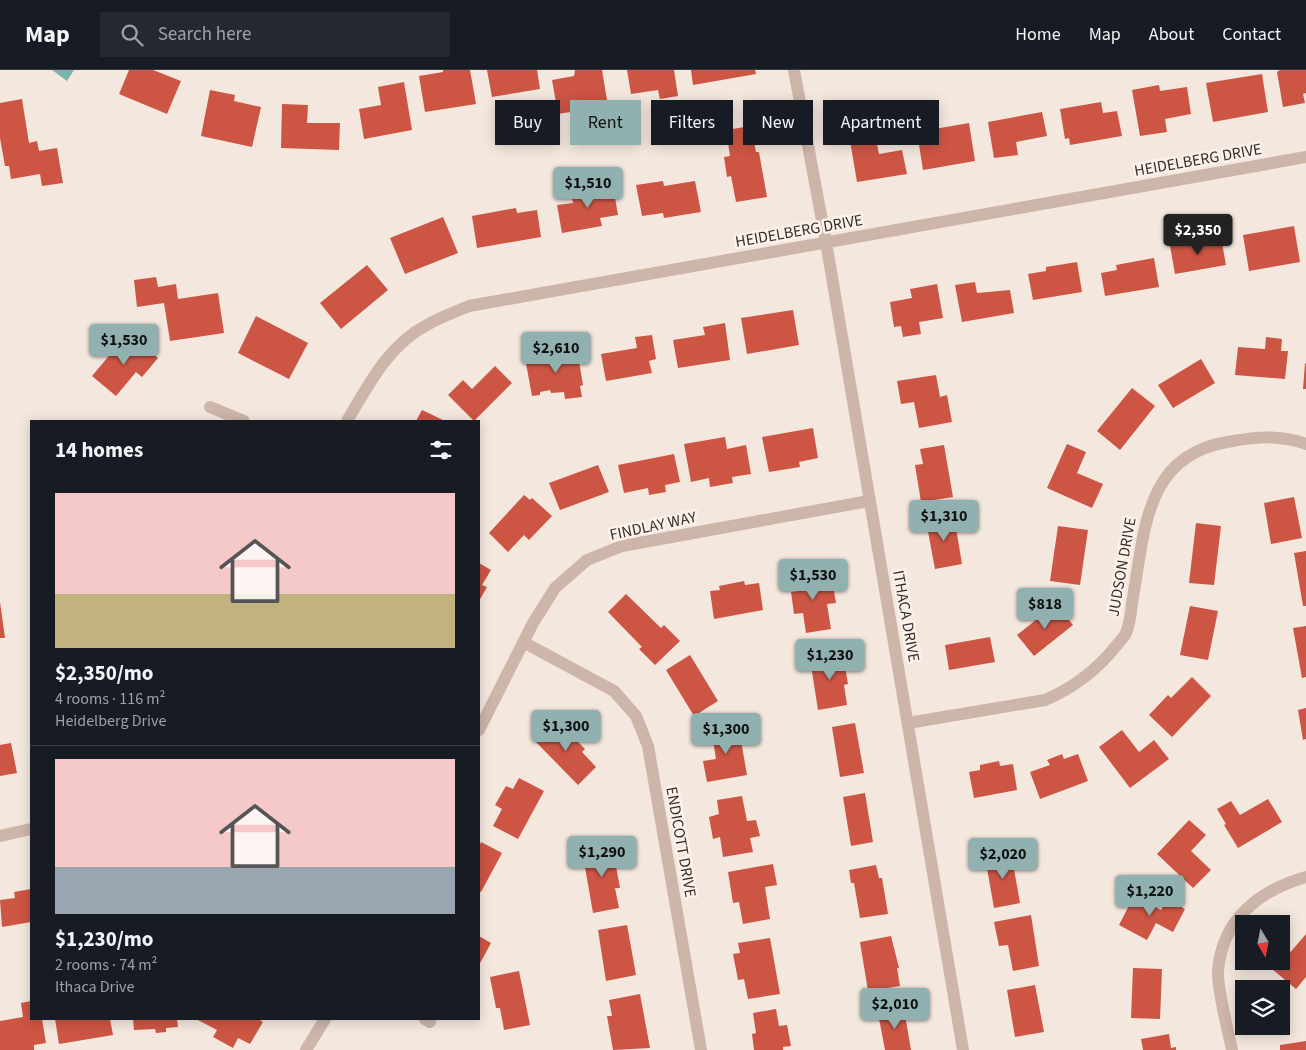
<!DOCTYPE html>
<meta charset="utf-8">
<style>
body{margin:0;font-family:"Source Sans 3",sans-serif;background:#242831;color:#f1f3f6;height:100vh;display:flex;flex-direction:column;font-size:19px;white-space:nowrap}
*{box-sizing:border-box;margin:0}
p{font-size:16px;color:#9ea1a6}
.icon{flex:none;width:28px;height:28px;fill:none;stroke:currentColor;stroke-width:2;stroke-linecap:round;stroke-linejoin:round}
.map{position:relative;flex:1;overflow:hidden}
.panel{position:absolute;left:30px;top:350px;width:450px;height:600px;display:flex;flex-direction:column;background:#171b24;border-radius:0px;box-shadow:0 2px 12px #0003}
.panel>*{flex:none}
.top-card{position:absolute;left:495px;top:30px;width:475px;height:45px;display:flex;gap:10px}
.needle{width:32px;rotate:170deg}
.buttons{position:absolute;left:1235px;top:845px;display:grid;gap:10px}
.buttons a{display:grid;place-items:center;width:55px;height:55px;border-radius:0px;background:#171b24;box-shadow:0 2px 12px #0003;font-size:25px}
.price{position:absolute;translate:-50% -42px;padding:0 11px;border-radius:5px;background:#91b0b0;color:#111;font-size:16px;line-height:32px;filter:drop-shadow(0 1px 2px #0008)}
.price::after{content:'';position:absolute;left:50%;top:30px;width:15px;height:11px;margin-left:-8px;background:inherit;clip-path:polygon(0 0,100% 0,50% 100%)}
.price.on{background:#222;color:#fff}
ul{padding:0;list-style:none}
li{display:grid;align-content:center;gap:10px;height:265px;padding:0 25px}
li+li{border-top:1px solid #363941}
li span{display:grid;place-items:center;height:155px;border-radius:0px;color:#555}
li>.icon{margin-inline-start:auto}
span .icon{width:90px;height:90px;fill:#fffc;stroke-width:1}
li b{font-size:21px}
h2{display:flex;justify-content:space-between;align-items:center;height:60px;padding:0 25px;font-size:21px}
.tag{padding:0 18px;border-radius:0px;background:#171b24;box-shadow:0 2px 12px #0003;font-size:18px;line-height:45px}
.tag.on{background:#91b0b0;color:#111}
header{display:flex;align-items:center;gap:30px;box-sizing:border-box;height:70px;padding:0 25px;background:#171b24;border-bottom:1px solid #363941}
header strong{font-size:24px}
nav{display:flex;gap:28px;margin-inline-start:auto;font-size:18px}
.search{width:350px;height:45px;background:#242831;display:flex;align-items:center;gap:12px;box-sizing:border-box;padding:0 18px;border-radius:0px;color:#9ea1a6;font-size:19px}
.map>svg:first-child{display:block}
</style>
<header>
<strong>Map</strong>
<div class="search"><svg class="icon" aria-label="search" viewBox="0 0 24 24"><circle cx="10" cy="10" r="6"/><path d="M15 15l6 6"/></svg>Search here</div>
<nav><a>Home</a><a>Map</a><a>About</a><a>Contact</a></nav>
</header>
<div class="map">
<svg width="1306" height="980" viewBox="0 0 1306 980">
<rect width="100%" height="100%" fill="#f4e7de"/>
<!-- water -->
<path fill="#7bb3af" d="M52,0H74L67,11Z"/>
<!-- building -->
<g fill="#cd5544">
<path d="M129,0H153L181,11L167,44L119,24Z"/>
<path d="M443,0H470L476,34L425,42L419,6L443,2Z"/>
<path d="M487,0H537L540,19L492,27Z"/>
<path d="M575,0H602L608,36L593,39L592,32L582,34L583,40L558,44L552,10L574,6Z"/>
<path d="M627,0H674L678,26L660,29L658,20L631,24Z"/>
<path d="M691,0H755L756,4L693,15Z"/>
<path d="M1280,0H1306V23L1303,24L1305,33L1283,37L1277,2Z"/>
<path d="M1262,4L1268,42L1213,52L1206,13Z"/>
<path d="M404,12L412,60L364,69L359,39L381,35L378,17Z"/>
<path d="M1159,15L1160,21L1187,17L1191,44L1165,49L1167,62L1140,66L1132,20Z"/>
<path d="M210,20L235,25L234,31L261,37L252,77L201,66Z"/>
<path d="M22,29L29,73L37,71L39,81L57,78L63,113L42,116L40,104L11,109L9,96H5L0,68V33Z"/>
<path d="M1101,32L1103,43L1117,41L1122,66L1070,75L1069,68L1065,69L1060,39Z"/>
<path d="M282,34L308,35L307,53H340L339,80L281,78Z"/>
<path d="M1042,42L1047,66L1016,72L1018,85L994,88L988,52Z"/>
<path d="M969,53L975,91L923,100L917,62Z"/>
<path d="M751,56L756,82H759L767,127L736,132L731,106L727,107L724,87L730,86L726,60Z"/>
<path d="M874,60L879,84L902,80L907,104L857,112L849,65Z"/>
<path d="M663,111L664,116L695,111L701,142L664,148L663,143L642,146L636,115Z"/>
<path d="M613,116L618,145L600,148L602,156L562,163L557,135L573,133L571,123Z"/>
<path d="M516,138L517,143L537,140L541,167L477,178L472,146Z"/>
<path d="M443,147L458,183L405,204L390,168Z"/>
<path d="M1294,156L1300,192L1249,201L1243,165Z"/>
<path d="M1221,167L1226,195L1175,204L1170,176Z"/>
<path d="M1154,188L1159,217L1105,226L1101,203L1117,200L1116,195Z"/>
<path d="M1077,192L1082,222L1033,230L1028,204L1046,201V197Z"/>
<path d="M367,195L388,220L341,259L320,233Z"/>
<path d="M156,207L158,217L176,214L178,229L218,223L224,263L170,271L164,233L137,237L134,210Z"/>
<path d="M975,212L977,223L1010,220L1014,243L962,252L955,215Z"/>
<path d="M937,214L943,248L919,252L921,264L903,267L901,256L894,257L890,232L912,228L910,219Z"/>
<path d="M793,240L799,275L747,284L741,248Z"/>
<path d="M256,246L308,273L289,309L238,283Z"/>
<path d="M725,253L730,290L678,298L673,270L705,265L703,257Z"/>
<path d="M652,265L656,289L649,291L652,303L606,311L601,284L637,278L635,267Z"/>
<path d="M1266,267L1282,269L1281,281H1288L1285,309L1235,305L1238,277L1265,279Z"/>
<path d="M136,269L158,288L142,307L136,302L116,326L92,306L118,275L125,281Z"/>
<path d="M577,279L583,315L580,316L582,327L565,329L564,322L551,323L550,320L540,322V325L532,326L525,288Z"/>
<path d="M1201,289L1215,313L1173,338L1158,315Z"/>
<path d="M1305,293L1306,294V319H1303Z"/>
<path d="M495,296L512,313L474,351L448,325L463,310L472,319Z"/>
<path d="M936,305L940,327L947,325L952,352L919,358L914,332L901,334L897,311Z"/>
<path d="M1132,318L1155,336L1120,380L1097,361Z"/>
<path d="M422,340L445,351H416Z"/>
<path d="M813,358L818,388L799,392L800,397L769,402L762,367Z"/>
<path d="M725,367L727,379L746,375L751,404L732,407L733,413L710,417L709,408L691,412L684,374Z"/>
<path d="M1067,374L1086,382L1077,403L1103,414L1092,438L1047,418Z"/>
<path d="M944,375L953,427L921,432L915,395L923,394L920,379Z"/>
<path d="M674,384L680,412L665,415L666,422L649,425L648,418L624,423L618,395Z"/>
<path d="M598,395L609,422L560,440L549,413Z"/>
<path d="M524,425L530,430L532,428L552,446L529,470L524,465L508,482L489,463Z"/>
<path d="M1294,427L1302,468L1271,474L1264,433Z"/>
<path d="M954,446L962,494L935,499L926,451Z"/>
<path d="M1196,453L1221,456L1214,515L1189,513Z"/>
<path d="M1058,456L1088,460L1080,515L1050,511Z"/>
<path d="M1306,481V536H1303L1294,483Z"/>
<path d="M479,493L491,500L482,515L487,517L479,531Z"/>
<path d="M821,499L824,517L833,515L836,533L827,534L831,559L806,563L803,543L794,544L791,522L799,521L796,503Z"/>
<path d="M744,511L745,515L759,513L763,540L714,549L710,521L720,520L719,516Z"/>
<path d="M626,524L661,558L664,555L680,571L655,595L639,579L642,577L608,542Z"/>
<path d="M0,532L5,568H0Z"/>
<path d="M1056,534L1073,555L1034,586L1017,565Z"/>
<path d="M1190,536L1218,541L1208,590L1180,585Z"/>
<path d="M1306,556V607L1302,608L1293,558Z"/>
<path d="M990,567L995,592L949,600L945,575Z"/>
<path d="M843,584L848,614L844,615L847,635L818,640L810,589Z"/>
<path d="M690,585L718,631L694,646L666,600Z"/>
<path d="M1192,607L1211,626L1172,667L1149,645L1168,625L1171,628Z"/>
<path d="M1306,638V669L1303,670L1298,640Z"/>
<path d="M556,650L585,679L582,682L596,697L578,715L535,671Z"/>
<path d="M738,653L747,705L707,712L703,691L716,689L713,671L716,670L714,657Z"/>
<path d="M855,653L864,703L840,707L832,657Z"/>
<path d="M1122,660L1139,682L1154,670L1169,689L1130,718L1099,677Z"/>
<path d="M11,673L17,703L0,706V675Z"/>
<path d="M1062,684L1064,689L1078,684L1088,711L1040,729L1030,702L1050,695L1047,690Z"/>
<path d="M999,691L1000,696L1013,694L1017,720L974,728L969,702L980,700V695Z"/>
<path d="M519,708L544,721L518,769L493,756L502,739L495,735L506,716L513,719Z"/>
<path d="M865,723L873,772L851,776L843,727Z"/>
<path d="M742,726L747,751L756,750L760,766L750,768L753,782L723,787L720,767L713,769L709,747L719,744L717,730Z"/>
<path d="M1268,729L1282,752L1238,778L1224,755L1226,754L1217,739L1231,731L1240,745Z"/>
<path d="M1189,750L1206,765L1191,781L1211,800L1193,818L1157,784Z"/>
<path d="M481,772L502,783L481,822L479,821V777Z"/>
<path d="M612,775L620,818H615L619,838L593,843L582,780Z"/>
<path d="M1011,782L1020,833L994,838L985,787Z"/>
<path d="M773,794L777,815L765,817L770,849L743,854L739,832L733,833L728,802Z"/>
<path d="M876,795L879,808H882L888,844L860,848L854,813H851L849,800Z"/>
<path d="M31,819V852L2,857L0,830L15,828L14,822Z"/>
<path d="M1134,826L1161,840L1167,829L1185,839L1173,862L1156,853L1147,870L1119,855Z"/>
<path d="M1031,845L1039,896L1013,901L1008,875L999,876L994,852Z"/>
<path d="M627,855L636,905L606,911L598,860Z"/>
<path d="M1306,864V907L1296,919L1272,899L1281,891L1285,885L1287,886Z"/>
<path d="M479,866L491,873L479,895Z"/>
<path d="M891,866L899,898H897L900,916L868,921L860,872Z"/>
<path d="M770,868L780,924L748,929L744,909L738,910L733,884L740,883L738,873Z"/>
<path d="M1133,898L1162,899L1160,949L1131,948Z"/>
<path d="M519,901L530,955L504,960L500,938H496L490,907Z"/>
<path d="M1035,915L1044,962L1015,967L1007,920Z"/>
<path d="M640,924L650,978L613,980L607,946H612L609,930Z"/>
<path d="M31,931V949H42L46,973L34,975V980H0V951L23,947L21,933Z"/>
<path d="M776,939L779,956L787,955L791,976L783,977V980H754L752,964L756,963L753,943Z"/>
<path d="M904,939L911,980H885L878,943Z"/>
<path d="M55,949H110L113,965L59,974Z"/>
<path d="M133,949H177L178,957L166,958V962L156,963L155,959L134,960Z"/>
<path d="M196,949H258L263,952L250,974L238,968L233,978L213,967L217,960Z"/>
<path d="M1169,964L1171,978L1176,977V980H1143L1141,969Z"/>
<path d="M1306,971V980H1280V975Z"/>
</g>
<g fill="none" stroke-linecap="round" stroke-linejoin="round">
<!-- minor -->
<g stroke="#cdb5a9" stroke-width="12">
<path d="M794,0L826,172L963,980"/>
<path d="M210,337L244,351"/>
<path d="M347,351C368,316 388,275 427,255C440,247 455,242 469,236L1306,87"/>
<path d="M525,573L614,621L636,646L648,676L701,980"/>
<path d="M908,653L1045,630C1073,618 1097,600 1116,576C1120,571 1126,566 1127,560C1131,550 1131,537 1133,527C1145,460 1145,386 1227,372C1254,367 1280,364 1306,374"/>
<path d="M479,660L533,553L555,518L587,490L622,476L869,431"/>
<path d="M0,766L31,759"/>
<path d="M425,949L430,952"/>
<path d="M306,980L325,949"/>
<path d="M1232,980C1228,960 1217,919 1218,901C1222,849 1260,820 1306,807"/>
</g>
</g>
<g text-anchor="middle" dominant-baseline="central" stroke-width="5" stroke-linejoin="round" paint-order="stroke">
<!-- street labels -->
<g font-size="16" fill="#3a2d29" stroke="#fbf2eb">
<text transform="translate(1198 90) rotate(-10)">HEIDELBERG DRIVE</text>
<text transform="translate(799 161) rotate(-10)">HEIDELBERG DRIVE</text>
<text transform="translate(653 456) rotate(-12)">FINDLAY WAY</text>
<text transform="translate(1122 497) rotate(-80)">JUDSON DRIVE</text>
<text transform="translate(906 546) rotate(80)">ITHACA DRIVE</text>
<text transform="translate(681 772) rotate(80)">ENDICOTT DRIVE</text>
</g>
</g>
</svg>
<div class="buttons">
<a><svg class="needle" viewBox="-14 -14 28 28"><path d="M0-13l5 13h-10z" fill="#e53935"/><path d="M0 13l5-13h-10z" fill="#9ea1a6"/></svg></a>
<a><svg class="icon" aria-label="layers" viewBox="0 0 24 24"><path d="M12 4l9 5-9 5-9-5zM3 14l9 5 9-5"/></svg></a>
</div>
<b class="price" style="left:588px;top:139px">$1,510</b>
<b class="price on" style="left:1198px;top:186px">$2,350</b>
<b class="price" style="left:124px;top:296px">$1,530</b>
<b class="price" style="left:556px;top:304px">$2,610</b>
<b class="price" style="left:944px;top:472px">$1,310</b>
<b class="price" style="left:813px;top:531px">$1,530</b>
<b class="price" style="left:1045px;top:560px">$818</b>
<b class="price" style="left:830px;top:611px">$1,230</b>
<b class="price" style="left:566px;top:682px">$1,300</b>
<b class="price" style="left:726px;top:685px">$1,300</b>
<b class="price" style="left:602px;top:808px">$1,290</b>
<b class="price" style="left:1003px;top:810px">$2,020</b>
<b class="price" style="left:1150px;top:847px">$1,220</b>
<b class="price" style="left:895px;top:960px">$2,010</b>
<div class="top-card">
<a class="tag">Buy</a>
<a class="tag on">Rent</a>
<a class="tag">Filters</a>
<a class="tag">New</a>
<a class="tag">Apartment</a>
</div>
<section class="panel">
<h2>14 homes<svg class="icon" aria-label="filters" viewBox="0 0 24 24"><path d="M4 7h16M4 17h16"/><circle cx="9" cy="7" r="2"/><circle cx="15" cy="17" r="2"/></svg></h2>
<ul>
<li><span style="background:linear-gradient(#f6c9c9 65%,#c2b280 0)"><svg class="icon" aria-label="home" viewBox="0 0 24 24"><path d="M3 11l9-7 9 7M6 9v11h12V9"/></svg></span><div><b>$2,350/mo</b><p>4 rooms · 116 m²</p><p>Heidelberg Drive</p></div></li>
<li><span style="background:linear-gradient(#f6c9c9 70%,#9aa5b1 0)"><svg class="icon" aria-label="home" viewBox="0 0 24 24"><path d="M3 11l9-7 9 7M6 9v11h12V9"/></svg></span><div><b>$1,230/mo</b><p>2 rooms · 74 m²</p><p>Ithaca Drive</p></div></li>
</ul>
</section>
</div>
